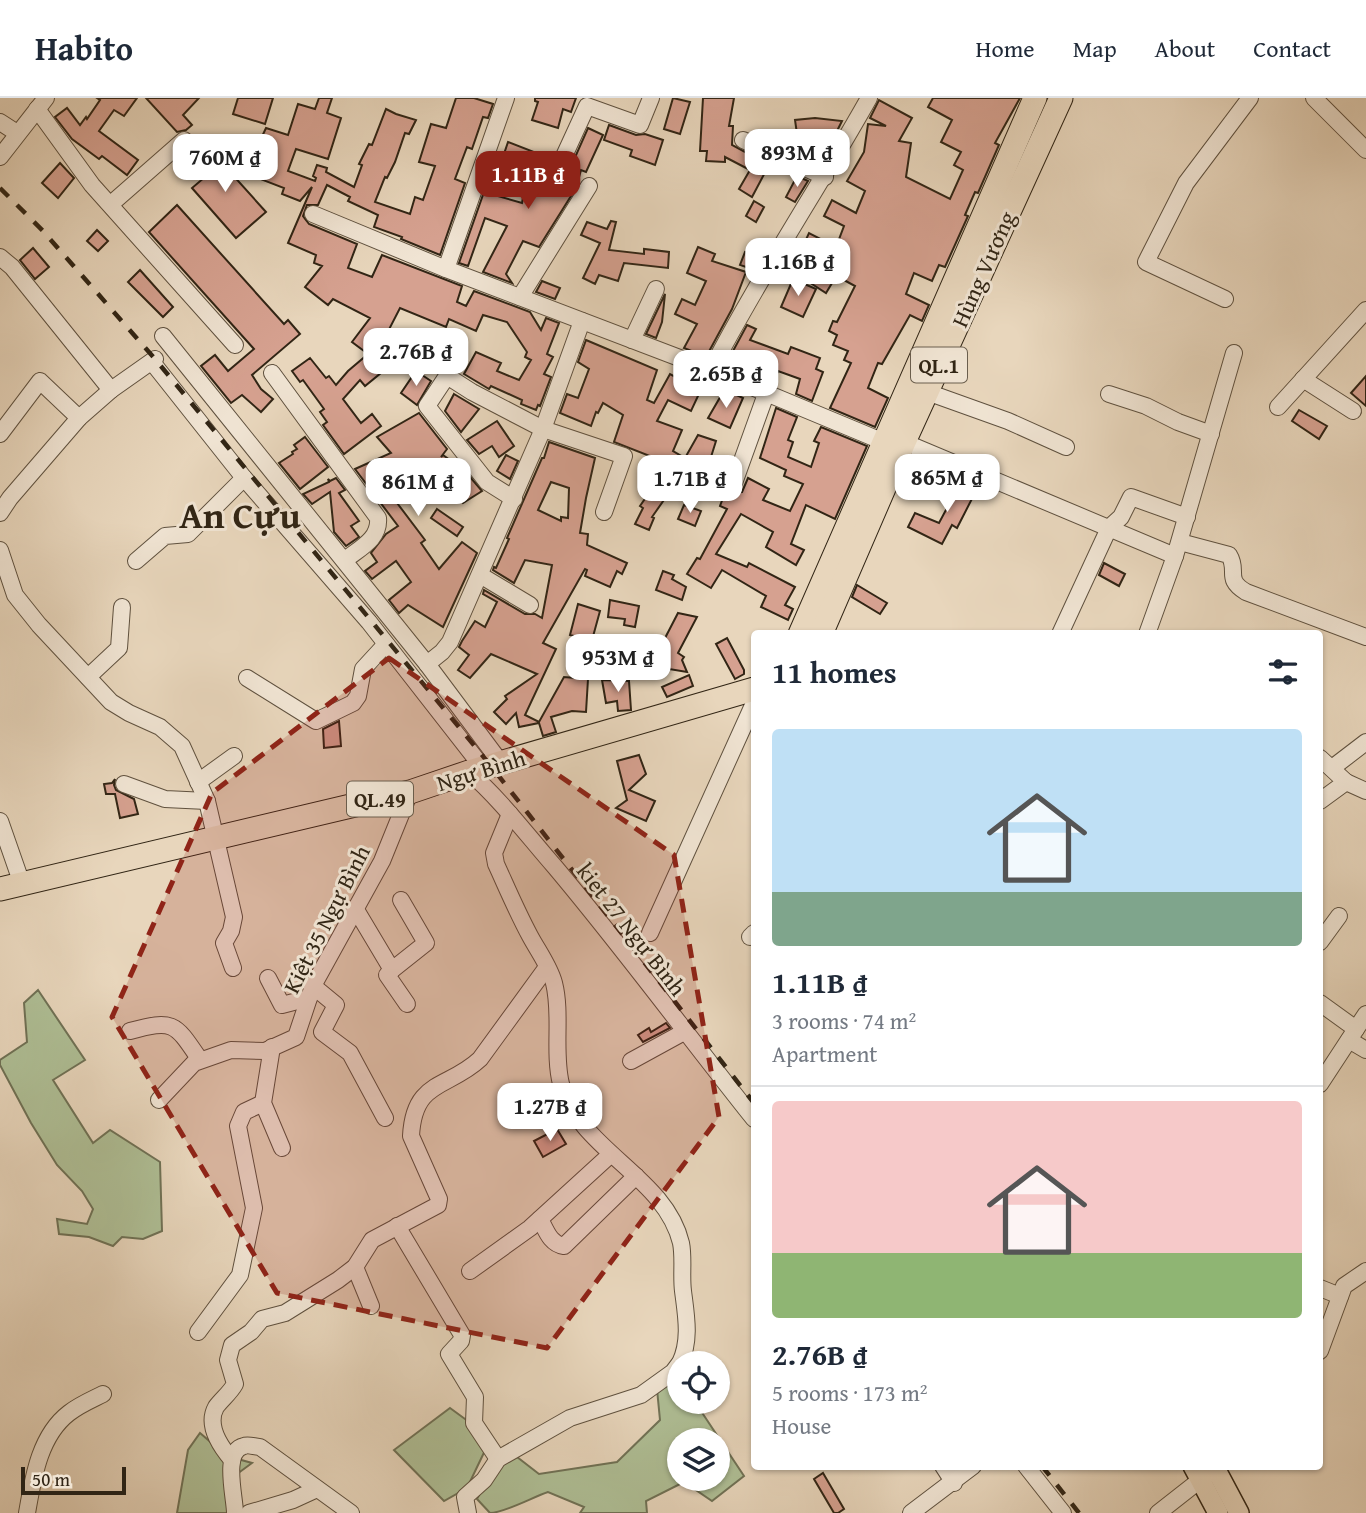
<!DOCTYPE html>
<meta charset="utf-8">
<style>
body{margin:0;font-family:"Gentium Book Plus",serif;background:#f2f2f3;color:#1f2937;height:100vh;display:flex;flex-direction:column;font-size:26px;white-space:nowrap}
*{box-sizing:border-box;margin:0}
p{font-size:23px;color:#747a83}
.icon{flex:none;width:38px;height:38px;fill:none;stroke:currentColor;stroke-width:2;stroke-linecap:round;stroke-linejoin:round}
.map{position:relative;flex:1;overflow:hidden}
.details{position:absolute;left:751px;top:532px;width:572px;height:840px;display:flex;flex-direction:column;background:#fff;border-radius:7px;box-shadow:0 2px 5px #0004}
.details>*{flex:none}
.fabs{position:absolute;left:667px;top:1253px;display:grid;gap:14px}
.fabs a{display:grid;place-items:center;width:63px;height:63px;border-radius:50%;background:#fff;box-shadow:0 2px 5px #0004;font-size:35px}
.scale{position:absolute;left:21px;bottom:18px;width:105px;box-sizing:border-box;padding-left:7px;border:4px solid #312515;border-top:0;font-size:19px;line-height:24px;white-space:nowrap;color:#312515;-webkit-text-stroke:5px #f0e4d3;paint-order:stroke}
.price{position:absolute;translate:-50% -60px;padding:0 16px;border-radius:14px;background:#fff;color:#222;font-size:23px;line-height:46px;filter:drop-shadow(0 2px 4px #0008)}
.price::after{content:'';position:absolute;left:50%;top:42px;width:21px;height:16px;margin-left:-10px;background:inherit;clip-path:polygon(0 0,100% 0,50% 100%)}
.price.selected{background:#8f2418;color:#fff}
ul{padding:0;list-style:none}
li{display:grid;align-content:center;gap:14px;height:371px;padding:0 21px}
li+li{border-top:2px solid #e0e1e3}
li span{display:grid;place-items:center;height:217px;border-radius:7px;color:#555}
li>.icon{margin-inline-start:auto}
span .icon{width:126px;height:126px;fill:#fffc;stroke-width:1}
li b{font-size:30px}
h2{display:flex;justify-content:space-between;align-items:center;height:84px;padding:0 21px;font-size:30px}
header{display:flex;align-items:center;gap:42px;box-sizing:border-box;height:98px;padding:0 35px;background:#fff;border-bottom:2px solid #e0e1e3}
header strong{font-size:33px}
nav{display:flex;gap:38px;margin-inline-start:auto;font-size:24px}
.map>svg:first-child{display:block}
</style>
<header>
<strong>Habito</strong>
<nav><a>Home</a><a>Map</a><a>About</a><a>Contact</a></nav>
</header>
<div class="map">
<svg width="1366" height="1415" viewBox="0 0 1366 1415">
<rect width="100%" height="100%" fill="#e8d6bc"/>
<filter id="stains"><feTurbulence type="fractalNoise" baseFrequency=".00286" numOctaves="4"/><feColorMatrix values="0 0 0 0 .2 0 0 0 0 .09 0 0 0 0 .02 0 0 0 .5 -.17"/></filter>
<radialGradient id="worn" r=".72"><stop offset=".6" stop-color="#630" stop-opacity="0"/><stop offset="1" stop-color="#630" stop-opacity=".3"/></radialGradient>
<!-- green -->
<g fill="#afbf96" stroke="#707256" stroke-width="2" fill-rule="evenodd">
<path d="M38,892L85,962L53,982L93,1045L110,1032L160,1064L162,1133L143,1141L122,1139L113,1148L89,1139L59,1136L57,1121L87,1126L93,1111L82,1093L57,1067L31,1025L0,967V962L27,944L24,905Z"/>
<path d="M678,1277L679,1304H695L744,1378L712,1403L684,1384L646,1403L647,1415H580L584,1409L548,1394C533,1399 504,1415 490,1415L477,1401L504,1349L539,1376L617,1364L660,1322L657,1291ZM679,1342H718V1381H679Z"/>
<path d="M450,1310L491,1340L467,1390L444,1403L394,1352Z"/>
<path d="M200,1335L227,1358L252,1365L237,1376L229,1415H177L188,1352Z"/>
</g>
<!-- building -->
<g fill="#d6a190" stroke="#312515" stroke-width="2" fill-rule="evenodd">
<path d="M97,0H137L124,18L114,12L99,33L138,62L127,77L102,58L99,61L72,41L55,19L67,10L80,27L86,19L87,21L100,2Z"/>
<path d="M146,0H199L183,17L192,27L186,32L177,34Z"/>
<path d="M238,0H273L265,26L233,16Z"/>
<path d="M319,0H332L327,15L341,20L328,61L296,51L288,73L315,83L316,80L313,78L317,67L327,70L326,74L354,89L362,67L359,66L369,46L372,47L386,11L396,16L416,22L409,36L405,35L395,64L387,80L385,79L375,104L410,116L415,99L423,102L435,68L419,64L431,26L446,30L456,0H474L493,6L488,20L483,19L472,51L467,49L455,81L465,85L440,157L401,141L402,139L374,129L378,117L348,103L350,99L327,87L318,107H307L303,118L309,126L357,146L348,170L372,179L382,157L462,188L457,204L466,208L474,193L530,214L541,232L546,220L559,225L547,256L553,259L544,276L551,279L540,308L538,307L536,312L521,306L522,302L491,288L489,291L464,276L476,254L501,265L497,273L519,282L531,262L525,259L527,254L507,224L483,217L476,233L449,221L446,229L400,210L382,245L392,251L389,256L394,259L387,270L365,288L360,282L343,301L361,325L372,316L381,328L344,356L323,327L327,324L320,314L324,311L303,282L300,284L292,273L310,260L326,280L329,278L336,287L348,273L368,256L352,244L370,220L333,201L328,207L305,189L322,168L314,165L316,157L288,145L312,89L300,103L282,96L284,90L245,75L266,30L288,37L298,6L315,11Z"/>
<path d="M535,0H576L571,14L563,11L558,30L532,22L538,4L535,3Z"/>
<path d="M673,0L690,4L680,36L664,31Z"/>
<path d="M703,0H734L729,28H733L732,47L769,67L752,99L739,91L750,72L725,59V64L706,63L707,53H700Z"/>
<path d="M933,0H1020L995,45L999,47L978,95L975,94L965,117L968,118L945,169L939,167L932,183L914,175L906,196L929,207L922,223L910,217L882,266L878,265L868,290L888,300L875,329L830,310L851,265L844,262L848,253L833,247L837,237L829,233L833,223L837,224L855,188L842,181L848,168L803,148L809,135L836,149L844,128L824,118L832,102L856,115L865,93L847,83L864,54L868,26L886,28L870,20L879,2L912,20L899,43L911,45L906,79L950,101L963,72L954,67L961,54L941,44L952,22L928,9Z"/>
<path d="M815,20L842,23L830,47L798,43L795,22Z"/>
<path d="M609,27L636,37L645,36L663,42L655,67L630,58L632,52L604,42Z"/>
<path d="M588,30L603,37L586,74L581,72L576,90L539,149L523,143L506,176L512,185L483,174L507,128L485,120L468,168L459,165L484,94L522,105L527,77L561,81L569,73Z"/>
<path d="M781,37L795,38L794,54L781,47Z"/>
<path d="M508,44L534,54L528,72L502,62Z"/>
<path d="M197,46L218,68L222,65L266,114L236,140L192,90L205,79L185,57Z"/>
<path d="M60,65L74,80L58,100L42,85Z"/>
<path d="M797,78L808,83L795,104L786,99Z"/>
<path d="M754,103L764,109L756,124L746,118Z"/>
<path d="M177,107L284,226L288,222L300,236L252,277L261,291L273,301L261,314L242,297L231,305L201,268L215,257L228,273L254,251L149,134Z"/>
<path d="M611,123L616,124L609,152L644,156V151L669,154L668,170L624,165L618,183L599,177L595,186L583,180L600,145L581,137L587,124L607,131Z"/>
<path d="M97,132L108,143L98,153L87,143Z"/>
<path d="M698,149L715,156L712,163L746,174L732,211L706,259L684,250L697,226L675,216L682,201L695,207L706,183L687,175Z"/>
<path d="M33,150L49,169L35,181L20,162Z"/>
<path d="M745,154L762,160L755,172L740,167Z"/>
<path d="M140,172L173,209L163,219L128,184Z"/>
<path d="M818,176L832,185L826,195L812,186Z"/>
<path d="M793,181L816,191L803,219L781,209Z"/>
<path d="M542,183L560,190L555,201L536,194Z"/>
<path d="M665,196L662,224L656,240L646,236Z"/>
<path d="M747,227L756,231L750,242L788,256L791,249L820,260L816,271L823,274L812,303L796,296L800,281L778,273L774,284L756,277L759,266L733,253Z"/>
<path d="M586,242L657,272L647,302L654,305L670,276L685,284L689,275L705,283L691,313L668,302L657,323L682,332L673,353L683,359L666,399L652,419L654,420L649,432L635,426L643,410L640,408L651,392L648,391L660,362L614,344L623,317L603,305L598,315L596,314L591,328L560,315L567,296L578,300L589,271L578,264Z"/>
<path d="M416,273L431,283L417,307L401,295Z"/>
<path d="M1366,278V308L1351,295Z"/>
<path d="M730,294L743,300L730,330L708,320L722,296L727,299Z"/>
<path d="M454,296L479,311L461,334L445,313Z"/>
<path d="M776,310L797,319L788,342L793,344L788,359L811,369L819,345L814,343L821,329L867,348L835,421L806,407L791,446L804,452L796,467L766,449L773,434L741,416L716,456L747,469L749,465L795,489L785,507L793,511L788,522L761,509L766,498L722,472L711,490L687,476L697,460L700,461L727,411L720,408L726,392L731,395L742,394L748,380L769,391L763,402L790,413L803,386L784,378L786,372L760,360Z"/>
<path d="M1299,312L1327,328L1319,341L1292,323Z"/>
<path d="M419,315L447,351L441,359L443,357L465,373L482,393L463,405L433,372L401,399L382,385L425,442L421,445L439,471L462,444L477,455L443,529L408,507L399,515L389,502L411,484L396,463L372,481L365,473L377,464L371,455L386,436L398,428L355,371L391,355L377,339Z"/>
<path d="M497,323L514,348L499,359L492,348L479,356L467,342Z"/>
<path d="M698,337L716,343L711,359L723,362L720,377L681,367Z"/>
<path d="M305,339L328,369L300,391L279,365L293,356L292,354L297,351L294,347Z"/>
<path d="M549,344L595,360L586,400L580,435L588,436L587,447L627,465L622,476L617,473L610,489L585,478L587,472L585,471L543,545L556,551L525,617L539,624L564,579L588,581L586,614L572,613L551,619L556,634L543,638L539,625L519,629L516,615L506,626L494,614L507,601L505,598L537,576L491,556L470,580L458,572L469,557L459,549L462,543L475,523L485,529L497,504L483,496L484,492L525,516H535L542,520L552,467L525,462L514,485L493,472L494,469L496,470L509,441L507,440L542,360H544ZM551,384L569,390L568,420L561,419V423L538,412Z"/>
<path d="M506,357L518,363L510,381L497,373Z"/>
<path d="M336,380L345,392L339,395L359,423L351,428L359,439L346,448L334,434L330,394L312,406L303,396L329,384L328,381L330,383Z"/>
<path d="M963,380L979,387L957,430L952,427L942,446L908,429L915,415L939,425Z"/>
<path d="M684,407L701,413L695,428L678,421Z"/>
<path d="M437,411L463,429L457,438L431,420Z"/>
<path d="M1104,465L1125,476L1119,488L1099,477Z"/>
<path d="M663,473L674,477L672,481L686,489L682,502L656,492Z"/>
<path d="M857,487L887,505L880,516L852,499Z"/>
<path d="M610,502L639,508L635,529L624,527L625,521L608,519Z"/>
<path d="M578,506L600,513L586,564L576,559L585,541L570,537Z"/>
<path d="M678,515L697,519L678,555L684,559L682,562L687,574L639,566L650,539L664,542Z"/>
<path d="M727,540L744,572V576L735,581L716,546Z"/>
<path d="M689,577L693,588L667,599L662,589Z"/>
<path d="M602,582L629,583L631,612L618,613L617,603L606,605Z"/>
<path d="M339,623L341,648L324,650L323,631Z"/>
<path d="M639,657L646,676L629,692L655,703L646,723L616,710L627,702L617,663Z"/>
<path d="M115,681L114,687L116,692L134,701L138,716L120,720L115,696H106L104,686L112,685Z"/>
<path d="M666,925L670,930L643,944L638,937L649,930L651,934Z"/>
<path d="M557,1031L566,1046L543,1059L534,1043Z"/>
<path d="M823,1375L844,1411L838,1415H834L814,1381Z"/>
</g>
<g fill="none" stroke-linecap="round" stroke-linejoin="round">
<!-- minor casing -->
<g stroke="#5f513f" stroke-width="18">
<g id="minor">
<path d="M1314,0L1366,52"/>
<path d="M37,11L92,87L235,247"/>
<path d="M0,24L17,35"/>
<path d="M743,42L825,79"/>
<path d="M0,59L46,0"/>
<path d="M559,69L587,8L640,27L651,0"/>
<path d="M111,106L184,42"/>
<path d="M313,116L446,171L711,272L884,344"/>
<path d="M0,159L12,169L111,292"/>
<path d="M446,171L506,0"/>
<path d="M520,199L589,88"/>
<path d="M1225,201L1146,164L1186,85L1250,0"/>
<path d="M163,238L427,566L442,554L450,544L543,331L582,223"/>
<path d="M632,242L656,191"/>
<path d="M152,264L244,380L369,524L483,670"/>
<path d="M711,272C759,179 818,91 869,0"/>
<path d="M272,275L378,420C380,441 360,450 345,462"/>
<path d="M1303,281L1353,313"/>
<path d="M927,294L1008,323L1066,349"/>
<path d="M1109,296L1146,308L1178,324L1211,336"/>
<path d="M1278,309L1366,212"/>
<path d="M0,336L40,283L79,320"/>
<path d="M904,344L1175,458"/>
<path d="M734,385L766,296"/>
<path d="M514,401L487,384L427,308L447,278L472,294L543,331L624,358L604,414"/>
<path d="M0,415L10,400L79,320L111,292L155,261"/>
<path d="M1180,444L1229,457C1239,473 1224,481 1246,494L1366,539"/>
<path d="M0,452L15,497L39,527L111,604L129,615L160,629L182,648L207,703L234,819L231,833L224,845L233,870"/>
<path d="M136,463L165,438L188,436L244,380"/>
<path d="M480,477L530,507"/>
<path d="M1060,536L1109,430L1121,419L1131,399L1187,419"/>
<path d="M1147,536L1175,458L1234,255"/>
<path d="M427,566L501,665"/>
<path d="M88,579L119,550L122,509"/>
<path d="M247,580L316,623L353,605L358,598L363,571L386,546"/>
<path d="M1320,660L1346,684L1320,703"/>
<path d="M1332,670L1366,644"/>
<path d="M469,674C501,702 527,737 555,769C624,851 687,937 754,1021"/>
<path d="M198,684L234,658"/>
<path d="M1346,684L1366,693"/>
<path d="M124,686L165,701L207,703"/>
<path d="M510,716L494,755L496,766C507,790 517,814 530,838C538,853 550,869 554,885C562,916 553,954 561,986C580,1053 665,1078 681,1145C684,1160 681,1177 683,1193C686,1217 691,1242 680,1265"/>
<path d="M0,723L22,786"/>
<path d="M355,810L392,872L426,845L401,802"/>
<path d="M650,835L754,605"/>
<path d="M750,839L754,835"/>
<path d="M1320,844L1339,818"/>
<path d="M392,872L387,877L407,906"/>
<path d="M268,880L282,907L309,900"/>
<path d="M313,888L336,907L322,934L350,955L385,1020"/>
<path d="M1320,905L1356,931L1366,916"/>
<path d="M130,933C174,921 175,925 200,962"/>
<path d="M1349,942L1366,952"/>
<path d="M272,949L263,1005L282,1050"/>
<path d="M631,963L684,934"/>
<path d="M1320,986L1356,931"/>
<path d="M159,1002L194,965L231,952L265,953L296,939L313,888L382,763L410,694"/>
<path d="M540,1121C546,1132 550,1146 564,1148L636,1078"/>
<path d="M397,1128L462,1237L461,1243L449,1256L475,1299L474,1325L498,1361"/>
<path d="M355,1169L371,1208"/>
<path d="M470,1173L530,1130L610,1057"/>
<path d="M1320,1190L1340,1198"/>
<path d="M198,1234L240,1177L254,1110L238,1028L244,1014L263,1005"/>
<path d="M1320,1253L1344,1188L1366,1173"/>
<path d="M232,1362C220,1348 206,1327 216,1309C222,1301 230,1295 235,1286L228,1262L232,1247L251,1234L262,1221L285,1215L338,1182L355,1169L372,1142L438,1107L439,1101L411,1038C414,981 448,991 480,961L547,869"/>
<path d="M943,1368L954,1385"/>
<path d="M1026,1368L1063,1415"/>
<path d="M27,1415C33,1381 39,1338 69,1315C79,1307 91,1302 103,1296"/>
<path d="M235,1415C235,1399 222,1353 244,1348C248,1346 255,1349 260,1349L351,1415"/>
<path d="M249,1415L293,1402L317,1391"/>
<path d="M468,1415L465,1399L484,1382L498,1361L570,1320L641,1297L673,1274L679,1266"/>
<path d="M911,1415L973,1368"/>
<path d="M1158,1415L1209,1375"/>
</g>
</g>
<!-- major casing -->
<g stroke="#312515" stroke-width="22">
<g id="major">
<path d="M1193,1368L1218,1415"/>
<path d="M1214,1368L1239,1415"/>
</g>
</g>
<!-- highway casing -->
<g stroke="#312515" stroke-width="25">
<g id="highway">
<path d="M800,536L1035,0"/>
<path d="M821,536L904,344L1061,0"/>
<path d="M0,791L410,694L469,674L754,591"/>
</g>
</g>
<!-- minor -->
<use href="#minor" stroke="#f0e4d3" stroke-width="16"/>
<!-- major -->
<use href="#major" stroke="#e8d6bc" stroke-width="19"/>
<!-- highway -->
<use href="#highway" stroke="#e8d6bc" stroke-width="23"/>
<!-- rail -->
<g stroke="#312515" stroke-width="4.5" stroke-dasharray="12 12" stroke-linecap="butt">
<path d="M0,90L43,133L155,261L491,668L754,1005"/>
<path d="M1042,1368L1079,1415"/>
</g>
</g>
<!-- marked area -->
<path fill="#8f2418" fill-opacity="0.2" stroke="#8f2418" stroke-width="5" stroke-dasharray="14 9" stroke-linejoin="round" d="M389,560L674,757L719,1019L547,1250L277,1195L112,919L212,695Z"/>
<g text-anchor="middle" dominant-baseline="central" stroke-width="6" stroke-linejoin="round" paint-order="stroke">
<!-- shield labels -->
<g fill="#f0e4d3" stroke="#6a5e4e" stroke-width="2">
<rect x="911" y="249.5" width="56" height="35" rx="5"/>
<rect x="347" y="683.5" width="66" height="35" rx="5"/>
</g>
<g font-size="21" font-weight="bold" fill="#312515">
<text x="939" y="267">QL.1</text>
<text x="380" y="701">QL.49</text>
</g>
<!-- street labels -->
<g font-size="23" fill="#312515" stroke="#f0e4d3">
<text transform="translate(983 171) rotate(-66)">Hùng Vương</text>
<text transform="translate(481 672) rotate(-17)">Ngự Bình</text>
<text transform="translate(326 821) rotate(-63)">Kiệt 35 Ngự Bình</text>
<text transform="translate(632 831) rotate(52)">kiet 27 Ngự Bình</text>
</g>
<!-- town labels -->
<g font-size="37" font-weight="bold" fill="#312515" stroke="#f0e4d3">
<text x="240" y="416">An Cựu</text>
</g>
</g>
<rect width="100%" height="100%" filter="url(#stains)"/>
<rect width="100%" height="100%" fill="url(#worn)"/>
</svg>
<div class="fabs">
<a><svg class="icon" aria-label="locate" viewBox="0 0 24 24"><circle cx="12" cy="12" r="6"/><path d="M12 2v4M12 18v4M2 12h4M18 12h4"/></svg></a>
<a><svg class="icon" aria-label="layers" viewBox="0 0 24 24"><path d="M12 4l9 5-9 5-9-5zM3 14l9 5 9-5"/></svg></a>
</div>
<div class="scale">50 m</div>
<b class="price" style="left:797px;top:91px">893M ₫</b>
<b class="price" style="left:225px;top:96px">760M ₫</b>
<b class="price selected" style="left:528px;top:113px">1.11B ₫</b>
<b class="price" style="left:798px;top:200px">1.16B ₫</b>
<b class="price" style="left:416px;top:290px">2.76B ₫</b>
<b class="price" style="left:726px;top:312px">2.65B ₫</b>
<b class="price" style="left:947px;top:416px">865M ₫</b>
<b class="price" style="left:690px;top:417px">1.71B ₫</b>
<b class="price" style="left:418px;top:420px">861M ₫</b>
<b class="price" style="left:618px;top:596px">953M ₫</b>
<b class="price" style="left:550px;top:1045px">1.27B ₫</b>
<section class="details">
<h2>11 homes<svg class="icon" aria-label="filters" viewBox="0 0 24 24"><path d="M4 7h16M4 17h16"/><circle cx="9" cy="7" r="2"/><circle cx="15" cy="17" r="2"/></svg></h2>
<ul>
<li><span style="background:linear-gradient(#bfe0f5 75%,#7fa58c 0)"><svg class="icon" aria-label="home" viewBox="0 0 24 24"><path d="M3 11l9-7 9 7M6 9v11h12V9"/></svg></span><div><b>1.11B ₫</b><p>3 rooms · 74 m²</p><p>Apartment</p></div></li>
<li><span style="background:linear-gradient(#f6c9c9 70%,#8fb573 0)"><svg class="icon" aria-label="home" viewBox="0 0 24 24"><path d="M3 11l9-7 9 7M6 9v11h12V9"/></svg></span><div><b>2.76B ₫</b><p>5 rooms · 173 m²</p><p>House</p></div></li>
</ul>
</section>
</div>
